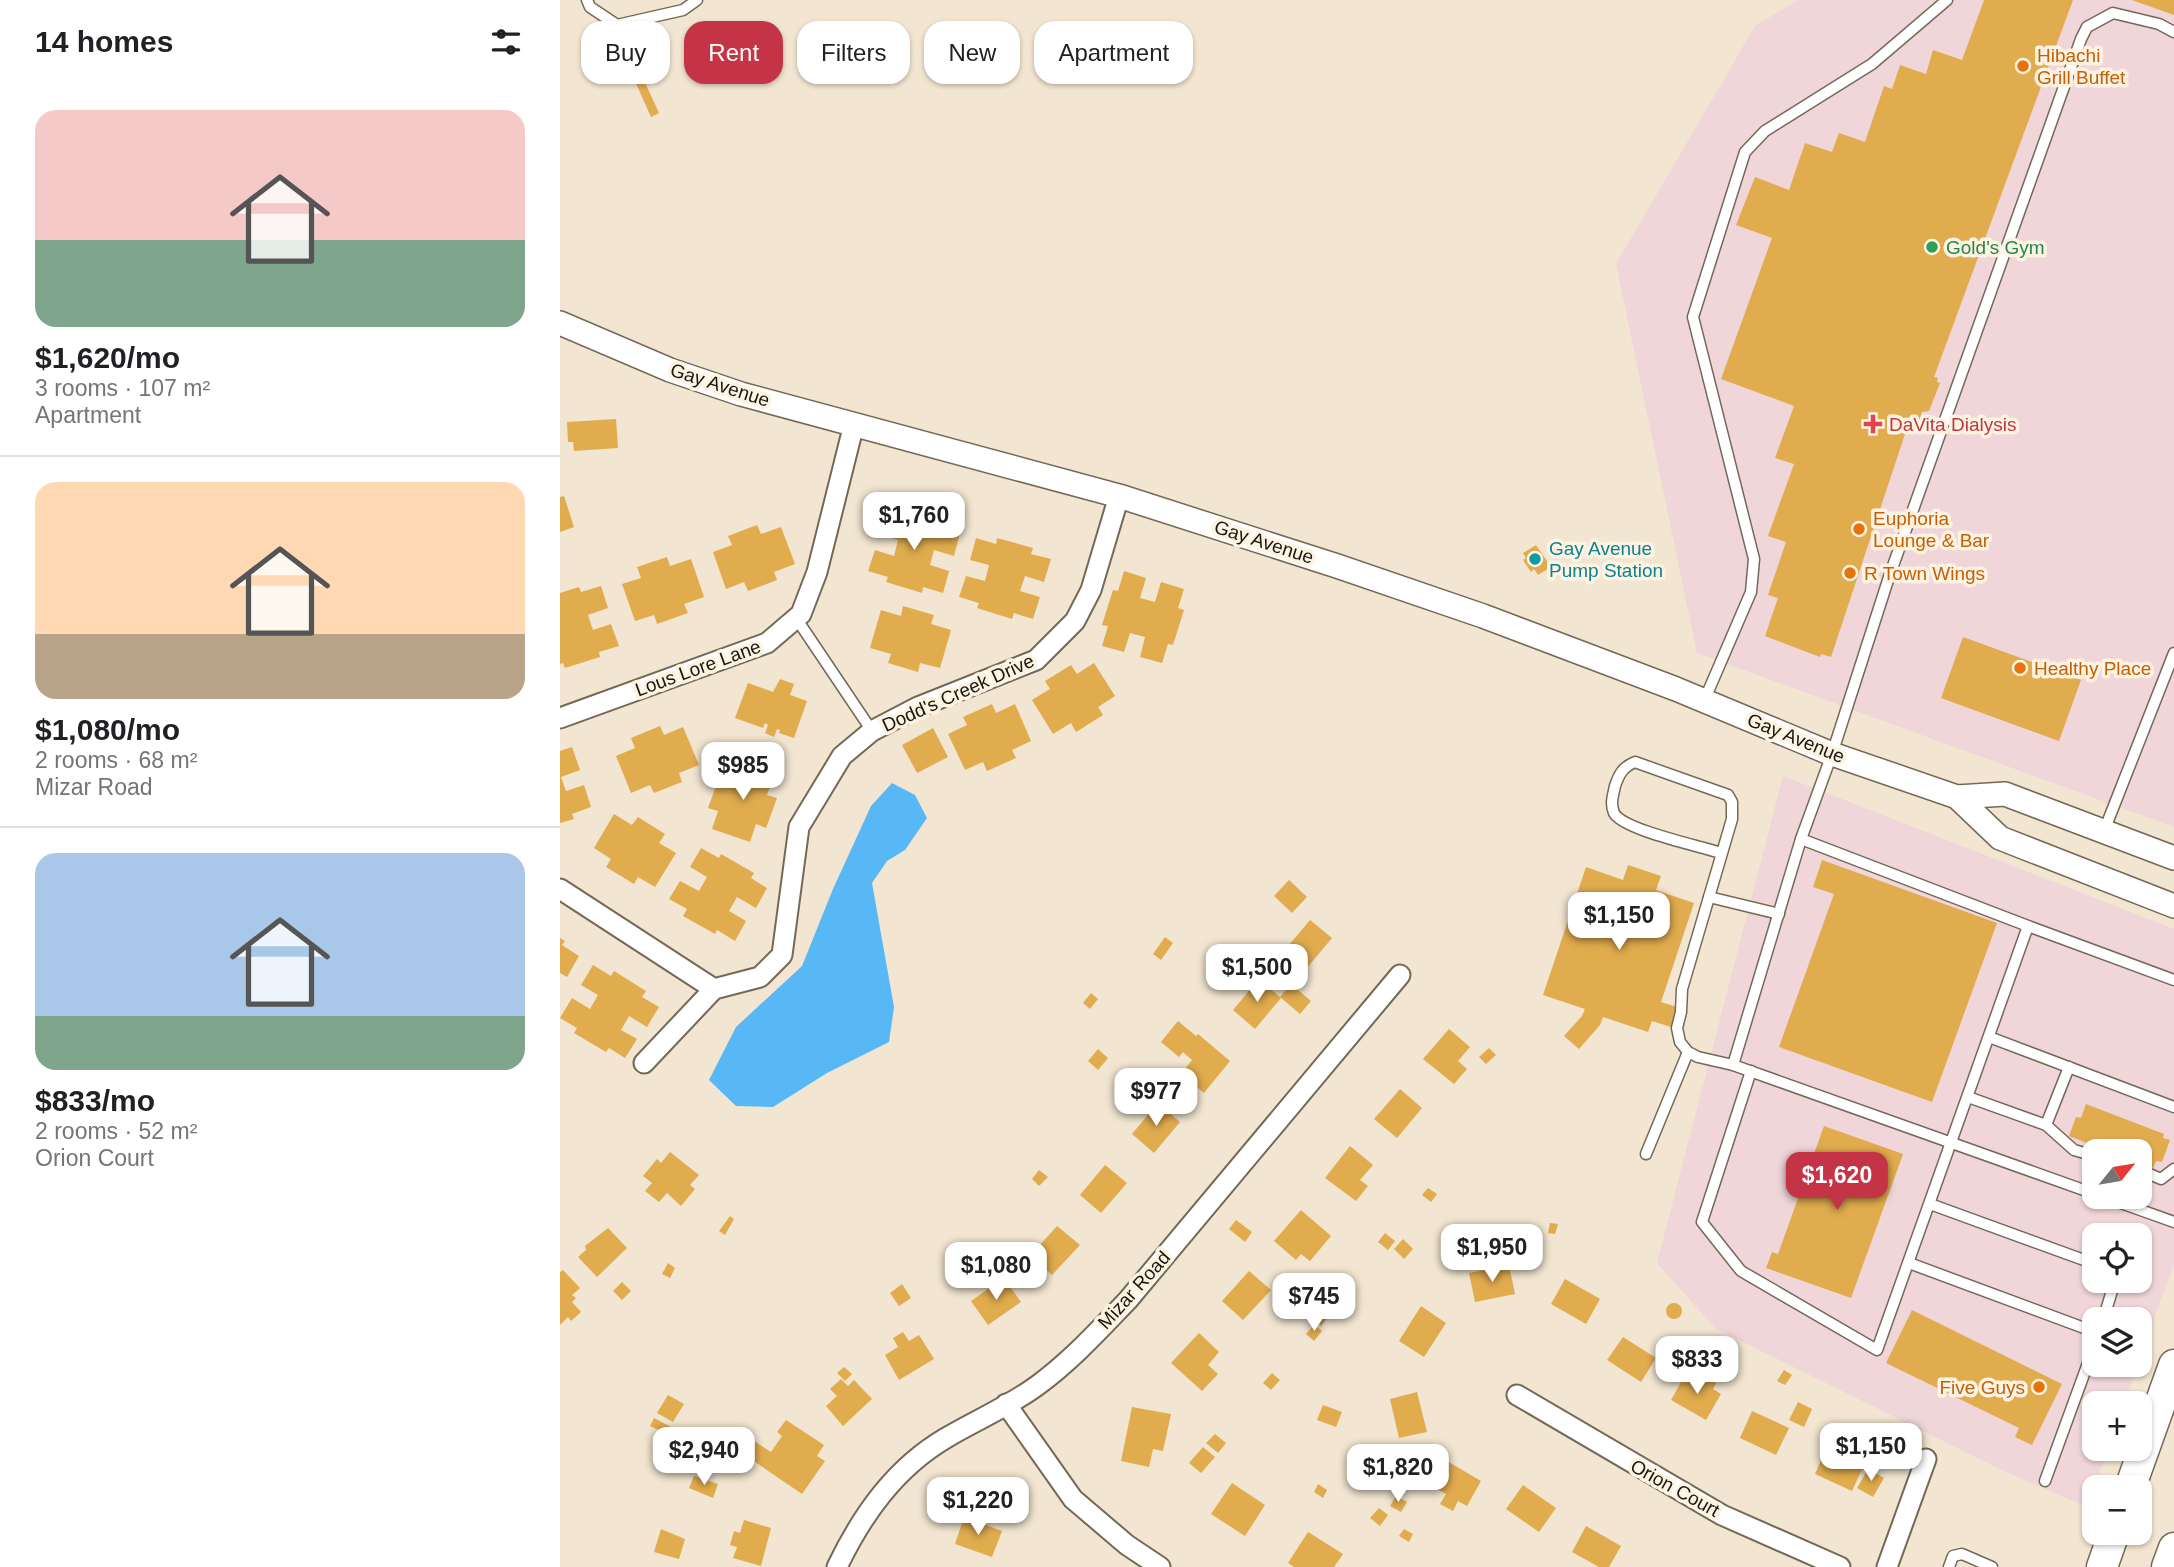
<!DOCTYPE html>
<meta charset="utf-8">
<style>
body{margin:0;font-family:Helvetica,sans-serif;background:#f2f2f2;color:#202124;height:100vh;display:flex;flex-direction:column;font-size:26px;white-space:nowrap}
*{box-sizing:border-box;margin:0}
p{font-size:23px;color:#757577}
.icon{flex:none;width:38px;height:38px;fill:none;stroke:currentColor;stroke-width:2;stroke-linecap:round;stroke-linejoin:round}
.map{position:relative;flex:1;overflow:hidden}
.side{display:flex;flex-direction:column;background:#fff;width:560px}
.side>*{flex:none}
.guide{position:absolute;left:21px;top:21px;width:665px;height:63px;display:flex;gap:14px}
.needle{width:46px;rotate:60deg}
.tools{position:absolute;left:1522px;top:1139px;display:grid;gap:14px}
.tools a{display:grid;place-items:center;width:70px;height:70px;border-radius:14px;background:#fff;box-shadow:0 2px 5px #0004;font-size:35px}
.price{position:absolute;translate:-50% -60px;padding:0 16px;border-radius:14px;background:#fff;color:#222;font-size:23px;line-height:46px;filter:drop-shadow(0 2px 4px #0008)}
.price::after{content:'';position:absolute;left:50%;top:42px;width:21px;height:16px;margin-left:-10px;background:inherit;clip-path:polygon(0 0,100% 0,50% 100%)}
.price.active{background:#c53446;color:#fff}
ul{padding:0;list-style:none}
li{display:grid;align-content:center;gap:14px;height:371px;padding:0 35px}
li+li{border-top:2px solid #e0e0e0}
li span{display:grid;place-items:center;height:217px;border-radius:21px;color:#555}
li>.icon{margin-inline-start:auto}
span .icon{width:126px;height:126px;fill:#fffc;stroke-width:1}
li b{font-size:30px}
h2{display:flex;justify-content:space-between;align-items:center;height:84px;padding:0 35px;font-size:30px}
.tag{padding:0 24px;border-radius:21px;background:#fff;box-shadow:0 2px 5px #0004;font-size:24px;line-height:63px}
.tag.active{background:#c53446;color:#fff}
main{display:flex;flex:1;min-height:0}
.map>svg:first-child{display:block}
</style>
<main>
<section class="side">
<h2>14 homes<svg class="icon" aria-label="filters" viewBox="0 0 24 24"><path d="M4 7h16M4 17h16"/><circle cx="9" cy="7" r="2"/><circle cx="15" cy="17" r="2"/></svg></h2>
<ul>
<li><span style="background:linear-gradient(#f6c9c9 60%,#7fa58c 0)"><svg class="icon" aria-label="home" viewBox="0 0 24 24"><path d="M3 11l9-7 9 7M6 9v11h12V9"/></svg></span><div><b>$1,620/mo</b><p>3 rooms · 107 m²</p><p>Apartment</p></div></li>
<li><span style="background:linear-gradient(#ffd9b3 70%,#b9a48a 0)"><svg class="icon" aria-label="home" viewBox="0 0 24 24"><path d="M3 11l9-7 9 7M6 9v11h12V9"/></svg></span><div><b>$1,080/mo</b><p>2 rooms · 68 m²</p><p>Mizar Road</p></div></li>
<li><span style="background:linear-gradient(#a9c7e8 75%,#7fa58c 0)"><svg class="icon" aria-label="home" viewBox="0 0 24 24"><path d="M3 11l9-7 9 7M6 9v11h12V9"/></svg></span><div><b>$833/mo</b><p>2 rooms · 52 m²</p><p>Orion Court</p></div></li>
</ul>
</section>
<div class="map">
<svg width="1614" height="1567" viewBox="0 0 1614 1567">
<rect width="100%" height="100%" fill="#f2e5d1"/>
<!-- commercial -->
<g fill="#f0d5d9" fill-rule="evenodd">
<path d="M1238,0H1614V827L1137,653L1056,264L1195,26Z"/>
<path d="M1223,776L1614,929V1264L1580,1358V1320H1535V1365H1578L1564,1403L1535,1404V1449H1548L1527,1507L1446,1472L1155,1328L1097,1263ZM1535,1152H1580V1197H1535ZM1535,1236H1580V1281H1535Z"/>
</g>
<!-- water -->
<path fill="#58b8f6" d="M332,783L355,795L367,818L345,850L327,861L312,883L334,1007L329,1042L267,1073L213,1107L176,1106L149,1080L176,1027L242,966L273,889L311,806Z"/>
<!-- building -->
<g fill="#e1ac4e">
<path d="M1424,0H1513L1374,377L1378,378L1377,382L1380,383L1369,411L1362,412L1358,424L1349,422L1271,657L1261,654L1260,657L1205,636L1218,598L1208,595L1226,542L1208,536L1234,464L1215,458L1234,406L1161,379L1212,238L1176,225L1195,177L1229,190L1245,143L1272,152L1279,133L1305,142L1324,86L1332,89L1340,65L1366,74L1373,50L1402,60Z"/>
<path d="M1572,0H1614V15Z"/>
<path d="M82,76L99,113L91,117L74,79Z"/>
<path d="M56,419L58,448L14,451L13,442H8L7,422Z"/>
<path d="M4,496L14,527L0,532V497Z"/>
<path d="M326,512L345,518L347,512L382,522L380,528L400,533L394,556L374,550L370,565L389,571L383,593L363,587L362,593L326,582L328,577L308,571L315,550L334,556L338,540L319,534Z"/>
<path d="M197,525L201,534L221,527L235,564L214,572L217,580L188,591L184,582L166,589L153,552L172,545L168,536Z"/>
<path d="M416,538L436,544L437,538L473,548L471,554L491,559L484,582L465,576L460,591L480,597L473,619L454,613L452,619L417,608L419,603L399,597L406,576L425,581L429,565L410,560Z"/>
<path d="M976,545L991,567L978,575L974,569L971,572L963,560L966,558L963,553Z"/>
<path d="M107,557L110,566L131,559L144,597L124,604L128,613L97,624L94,615L75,621L62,584L81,578L77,567Z"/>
<path d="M564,571L586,578L580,598L595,602L601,582L624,589L618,608L624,610L613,645L608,644L602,663L580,657L585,637L570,633L564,652L542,646L548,626L542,625L553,590L558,591Z"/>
<path d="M41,586L48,608L28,615L33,630L51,624L59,646L39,652L40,657L5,668L3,663L0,664V593L19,587L21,592Z"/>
<path d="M343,606L374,615L371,624L391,630L380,668L360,663L358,672L328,663L331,654L310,648L321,610L341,616Z"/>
<path d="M1403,637L1521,680L1499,741L1381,698Z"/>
<path d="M534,663L555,696L538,707L543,715L516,732L511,723L493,734L472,700L490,689L485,681L511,665L517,674Z"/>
<path d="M220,679L234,684L230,695L247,701L234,738L219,733L220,730L217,729L214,737L205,733L208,725L205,723L203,728L175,718L188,683L213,692Z"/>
<path d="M432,704L436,713L455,704L471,741L452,750L456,758L427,771L423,762L405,770L388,734L407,725L403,717Z"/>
<path d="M100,726L104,735L123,727L139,765L119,773L122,782L94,793L90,785L71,793L56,756L75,748L71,738Z"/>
<path d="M373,728L388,757L357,773L342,745Z"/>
<path d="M12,747L20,770L1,777L6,791L24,785L31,807L12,814L14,819L0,823V751Z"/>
<path d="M176,761L214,775L207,795L217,798L206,828L196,824L190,842L152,829L158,811L148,808L159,778L169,781Z"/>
<path d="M54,814L72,825L78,817L105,834L99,843L116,853L95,887L78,877L74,884L46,867L51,859L34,848Z"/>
<path d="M141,848L159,858L161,854L194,873L191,878L207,888L196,908L177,897L169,911L186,921L175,941L157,930L155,934L123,916L127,909L109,899L120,881L139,891L147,877L130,867Z"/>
<path d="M1262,860L1437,923L1372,1102L1219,1047L1274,894L1253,887Z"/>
<path d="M1068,865L1101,876L1096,890L1134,903L1101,1002L1117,1007L1111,1027L1092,1021L1088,1032L1043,1017L1040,1025L1019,1049L1004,1036L1022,1016L1025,1009L983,995L1026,867L1063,880Z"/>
<path d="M729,880L747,897L732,913L714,896Z"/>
<path d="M750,920L772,938L746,969L724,951Z"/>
<path d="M605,937L613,943L601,960L593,954Z"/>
<path d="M0,938L5,941L2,945L19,956L7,977L0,973Z"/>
<path d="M33,965L51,976L54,971L86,991L82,997L99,1007L87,1027L69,1016L61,1030L77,1039L65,1058L49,1048L46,1052L14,1033L17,1028L0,1018L12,998L30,1009L38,995L21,985Z"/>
<path d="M699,979L721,998L695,1029L673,1010Z"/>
<path d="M731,984L751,1001L740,1014L720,997Z"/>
<path d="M531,993L538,999L530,1009L523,1003Z"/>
<path d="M618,1021L636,1036L638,1034L670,1061L644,1093L621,1074L632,1060L623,1052L619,1057L601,1042Z"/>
<path d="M889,1029L910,1047L898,1061L907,1069L894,1084L863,1059Z"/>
<path d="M929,1048L936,1055L926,1064L919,1057Z"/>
<path d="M538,1049L548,1058L538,1070L528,1061Z"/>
<path d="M840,1089L862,1108L837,1138L814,1119Z"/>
<path d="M598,1103L620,1122L594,1153L572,1134Z"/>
<path d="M1526,1104L1604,1134L1603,1138L1610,1140L1602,1162L1596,1161L1593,1168L1580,1164V1152H1550L1509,1136L1516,1117L1521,1118Z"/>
<path d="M1264,1126L1343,1154L1291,1298L1206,1268L1212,1252L1218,1254Z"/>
<path d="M790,1146L813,1165L800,1180L808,1186L796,1201L765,1178Z"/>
<path d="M110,1152L139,1175L130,1185L135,1189L121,1206L107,1193L99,1202L85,1191L92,1183L83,1176L97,1159L101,1163Z"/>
<path d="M545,1165L567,1183L541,1213L520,1195Z"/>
<path d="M479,1170L488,1177L479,1186L472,1179Z"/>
<path d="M868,1188L877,1194L871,1202L862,1195Z"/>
<path d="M741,1210L771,1236L750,1261L741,1254L736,1260L714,1241Z"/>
<path d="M170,1216L174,1219L165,1235L159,1231Z"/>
<path d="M676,1220L692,1232L685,1242L669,1229Z"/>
<path d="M990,1223L998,1224L995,1234L988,1233Z"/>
<path d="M497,1226L520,1245L492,1275L470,1256Z"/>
<path d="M48,1228L67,1248L37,1277L18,1257L26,1250L25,1246Z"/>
<path d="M825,1233L835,1241L828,1250L818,1242Z"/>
<path d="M843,1239L853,1249L844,1259L834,1249Z"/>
<path d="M108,1263L115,1268L110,1278L102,1274Z"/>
<path d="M949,1265L955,1294L915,1302L909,1273Z"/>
<path d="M3,1270L20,1288L12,1295L16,1298L12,1302L21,1312L11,1321L8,1317L0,1325V1272Z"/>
<path d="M689,1271L711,1290L683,1320L662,1301Z"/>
<path d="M444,1278L461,1302L428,1325L411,1301Z"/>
<path d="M1005,1279L1040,1299L1026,1324L991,1304Z"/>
<path d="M62,1282L71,1291L62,1300L53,1291Z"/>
<path d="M342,1284L351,1298L339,1306L330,1293Z"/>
<path d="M784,1285L794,1293L788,1301L778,1293Z"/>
<circle cx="1114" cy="1311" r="8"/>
<path d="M861,1306L886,1323L864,1357L839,1341Z"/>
<path d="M762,1308L770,1315L761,1326L753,1319Z"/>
<path d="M1352,1310L1502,1384L1472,1445L1455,1437L1459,1428L1326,1363Z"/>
<path d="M754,1325L762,1331L754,1341L746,1334Z"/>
<path d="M343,1332L349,1341L359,1335L374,1359L339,1380L325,1355L338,1347L333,1338Z"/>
<path d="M639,1333L659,1352L648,1365L658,1374L642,1391L611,1363Z"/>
<path d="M1063,1337L1096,1358L1081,1382L1047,1360Z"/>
<path d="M284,1367L292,1374L285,1381L277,1373Z"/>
<path d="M1224,1370L1232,1375L1225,1385L1217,1381Z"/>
<path d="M712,1373L720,1380L711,1390L703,1383Z"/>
<path d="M1125,1375L1139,1383L1143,1375L1156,1383L1153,1389L1161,1394L1146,1420L1111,1400Z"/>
<path d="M281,1379L288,1386L294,1380L312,1399L283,1426L266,1406L277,1396L270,1389Z"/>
<path d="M857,1392L867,1432L839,1438L830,1399Z"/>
<path d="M108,1395L124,1404L113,1422L97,1413Z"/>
<path d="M1238,1402L1252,1409L1244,1427L1229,1420Z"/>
<path d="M763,1405L782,1412L776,1427L757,1420Z"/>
<path d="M572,1407L611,1414L603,1451L593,1449L589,1467L561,1461Z"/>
<path d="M1192,1411L1229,1428L1216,1455L1180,1438Z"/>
<path d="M94,1418L111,1427L107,1434L90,1426Z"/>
<path d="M226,1420L264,1445L257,1456L265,1461L242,1494L185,1455L194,1441L211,1452L222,1436L217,1432Z"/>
<path d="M655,1434L666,1443L658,1453L646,1443Z"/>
<path d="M643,1447L655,1457L641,1473L629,1463Z"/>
<path d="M1267,1447L1286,1456L1289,1450L1298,1455L1295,1461L1304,1465L1292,1491L1255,1474Z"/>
<path d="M826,1460L836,1471L827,1477L819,1466Z"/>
<path d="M887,1461L921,1481L907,1506L898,1501L893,1511L880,1504L886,1494L873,1487Z"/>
<path d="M1308,1469L1324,1478L1313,1497L1297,1488Z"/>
<path d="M134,1476L158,1484L153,1498L129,1488Z"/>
<path d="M672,1483L705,1505L685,1536L651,1514Z"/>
<path d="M758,1484L767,1490L763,1498L754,1492Z"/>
<path d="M963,1485L996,1508L979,1532L946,1509Z"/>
<path d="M836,1496L847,1502L841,1512L830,1506Z"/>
<path d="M819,1508L828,1515L820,1526L810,1518Z"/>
<path d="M404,1517L442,1531L432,1557L395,1544Z"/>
<path d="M184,1520L211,1528L201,1566L173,1558L177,1547L170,1545L174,1531L180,1533Z"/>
<path d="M1026,1526L1061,1546L1049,1567H1039L1012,1552Z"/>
<path d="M101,1529L125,1539L119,1559L94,1552Z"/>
<path d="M844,1529L853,1534L849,1542L839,1536Z"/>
<path d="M748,1532L783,1554L774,1567H734L728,1563Z"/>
</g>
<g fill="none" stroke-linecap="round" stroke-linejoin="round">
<!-- service casing -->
<g stroke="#746957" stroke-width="13">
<g id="service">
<path d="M27,0L30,7L57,25L123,10L137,0"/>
<path d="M236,618L312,731"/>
<path d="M1144,701L1191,592L1194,559L1133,317L1185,152L1205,131L1312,64L1387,0"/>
<path d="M1544,831L1614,653"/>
<path d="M1161,853C1140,846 1063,830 1054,813C1050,803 1053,796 1055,786C1059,774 1063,767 1075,762L1168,795L1172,802V819L1122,989L1121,1012L1117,1028L1120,1042L1128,1052L1138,1057L1173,1065"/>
<path d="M1149,897L1219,914"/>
<path d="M1468,926L1614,980"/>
<path d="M1429,1037L1614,1107"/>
<path d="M1191,1071L1142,1222L1181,1271L1317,1350L1468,926L1241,839"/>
<path d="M1408,1097L1486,1125L1514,1150L1535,1156"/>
<path d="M1486,1125L1509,1067"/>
<path d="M1086,1154L1128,1052"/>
<path d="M1580,1170L1601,1179L1614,1169"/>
<path d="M1535,1194L1173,1065L1241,839L1272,754L1329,577L1521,39L1527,27L1553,13L1599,24L1614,32"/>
<path d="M1544,1197L1614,1222"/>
<path d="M1370,1204L1535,1264"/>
<path d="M1349,1263L1535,1332"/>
<path d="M1543,1320L1555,1281"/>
<path d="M1485,1481L1535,1344"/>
<path d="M1389,1567L1393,1556L1402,1554L1432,1567"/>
</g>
</g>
<!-- minor casing -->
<g stroke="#746957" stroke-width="23">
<g id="minor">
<path d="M0,718L207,643L241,614L257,572L294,424"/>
<path d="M0,889L154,989"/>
<path d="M84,1063L154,989L200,977L222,955L239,827L282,756L312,731L358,707L476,660L515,621L531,590L559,496"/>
<path d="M957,1395L1162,1515L1280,1567"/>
<path d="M446,1404L513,1499L567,1545L600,1567"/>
<path d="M277,1567C302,1515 335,1468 386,1438C416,1420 450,1406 478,1385C511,1361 540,1329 568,1300L840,975"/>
<path d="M1327,1567L1366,1459"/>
</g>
</g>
<!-- tertiary casing -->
<g stroke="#746957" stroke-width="26">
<g id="tertiary">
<path d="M0,323L110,370L181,394L559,496L777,566L923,616L1116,689L1272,754L1397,797L1445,794L1614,858"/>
<path d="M1397,797L1440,838L1614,906"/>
</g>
</g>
<!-- primary casing -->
<g stroke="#746957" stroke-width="33">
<g id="primary">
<path d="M1570,1488L1614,1365"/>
<path d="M1542,1567L1554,1533"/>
<path d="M1607,1567L1614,1548"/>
</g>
</g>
<!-- service -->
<use href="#service" stroke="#fff" stroke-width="10"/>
<!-- minor -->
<use href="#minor" stroke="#fff" stroke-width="19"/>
<!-- tertiary -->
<use href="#tertiary" stroke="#fff" stroke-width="23"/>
<!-- primary -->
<use href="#primary" stroke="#fff" stroke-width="30"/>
</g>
<!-- markers -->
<g fill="#e8710a" stroke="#fdf3e2" stroke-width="2.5">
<circle cx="1463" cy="66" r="7"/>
<circle cx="1299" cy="529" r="7"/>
<circle cx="1290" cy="573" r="7"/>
<circle cx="1460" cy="668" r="7"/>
<circle cx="1479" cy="1387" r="7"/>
</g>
<circle fill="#2e9e5b" stroke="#fdf3e2" stroke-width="2.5" cx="1372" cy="247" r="7"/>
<path fill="#e0444e" stroke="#fdf3e2" stroke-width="2.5" d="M1309.5 413.5h7v7h7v7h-7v7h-7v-7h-7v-7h7z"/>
<circle fill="#0f9aa8" stroke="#fdf3e2" stroke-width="2.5" cx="975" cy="559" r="7"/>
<g text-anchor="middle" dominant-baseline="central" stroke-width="7" stroke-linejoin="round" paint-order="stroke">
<!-- food labels -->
<g font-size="19" fill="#c56008" stroke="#fdf3e2" text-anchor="start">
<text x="1477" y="55">Hibachi<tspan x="1477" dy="22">Grill Buffet</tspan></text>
<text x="1313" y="518">Euphoria<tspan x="1313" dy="22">Lounge &amp; Bar</tspan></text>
<text x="1304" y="573">R Town Wings</text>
<text x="1474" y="668">Healthy Place</text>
<text x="1465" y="1387" text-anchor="end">Five Guys</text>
</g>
<!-- leisure labels -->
<g font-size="19" fill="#27864d" stroke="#fdf3e2" text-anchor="start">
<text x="1386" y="247">Gold's Gym</text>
</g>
<!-- street labels -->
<g font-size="19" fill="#1b1710" stroke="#fdf3e2">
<text transform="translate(160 385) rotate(18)">Gay Avenue</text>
<text transform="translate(704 542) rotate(18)">Gay Avenue</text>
<text transform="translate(138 668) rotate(-20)">Lous Lore Lane</text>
<text transform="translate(398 693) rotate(-24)">Dodd's Creek Drive</text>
<text transform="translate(1236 738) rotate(22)">Gay Avenue</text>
<text transform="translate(574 1290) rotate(-48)">Mizar Road</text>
<text transform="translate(1115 1488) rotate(29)">Orion Court</text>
</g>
<!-- health labels -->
<g font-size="19" fill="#be3a42" stroke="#fdf3e2" text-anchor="start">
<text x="1329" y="424">DaVita Dialysis</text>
</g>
<!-- culture labels -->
<g font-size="19" fill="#0d838f" stroke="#fdf3e2" text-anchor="start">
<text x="989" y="548">Gay Avenue<tspan x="989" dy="22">Pump Station</tspan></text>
</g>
</g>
</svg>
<div class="tools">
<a><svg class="needle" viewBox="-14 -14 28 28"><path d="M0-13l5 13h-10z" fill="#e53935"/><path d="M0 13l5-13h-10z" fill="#757577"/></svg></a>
<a><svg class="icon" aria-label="locate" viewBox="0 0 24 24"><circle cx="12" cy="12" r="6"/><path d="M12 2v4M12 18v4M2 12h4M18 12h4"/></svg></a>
<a><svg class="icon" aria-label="layers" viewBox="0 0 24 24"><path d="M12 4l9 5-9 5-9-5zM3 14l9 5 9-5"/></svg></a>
<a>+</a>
<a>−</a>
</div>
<b class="price" style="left:354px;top:552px">$1,760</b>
<b class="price" style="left:183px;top:802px">$985</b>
<b class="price" style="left:1059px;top:952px">$1,150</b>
<b class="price" style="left:697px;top:1004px">$1,500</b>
<b class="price" style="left:596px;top:1128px">$977</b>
<b class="price active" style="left:1277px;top:1212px">$1,620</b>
<b class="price" style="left:932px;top:1284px">$1,950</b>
<b class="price" style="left:436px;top:1302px">$1,080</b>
<b class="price" style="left:754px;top:1333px">$745</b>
<b class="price" style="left:1137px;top:1396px">$833</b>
<b class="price" style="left:1311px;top:1483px">$1,150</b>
<b class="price" style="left:144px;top:1487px">$2,940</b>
<b class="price" style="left:838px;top:1504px">$1,820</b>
<b class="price" style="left:418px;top:1537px">$1,220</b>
<div class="guide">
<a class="tag">Buy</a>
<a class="tag active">Rent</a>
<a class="tag">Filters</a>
<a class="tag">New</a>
<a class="tag">Apartment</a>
</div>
</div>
</main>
